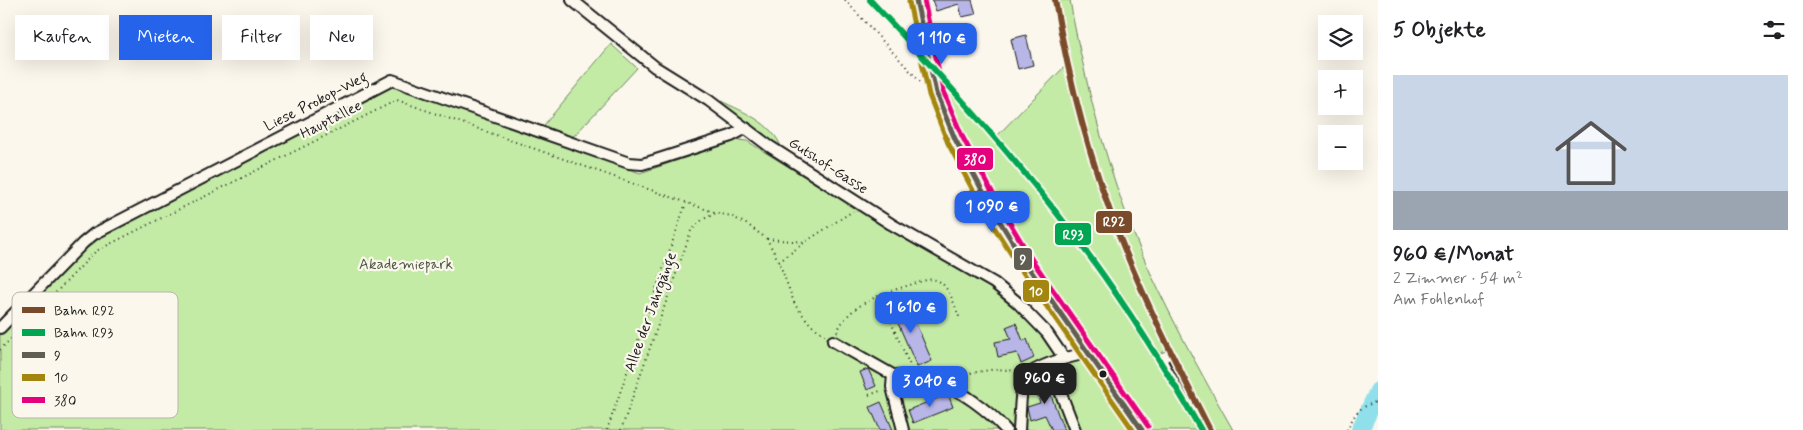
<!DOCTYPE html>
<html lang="de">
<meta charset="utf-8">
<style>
body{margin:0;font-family:Mynerve,sans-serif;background:#f2f2f2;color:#202124;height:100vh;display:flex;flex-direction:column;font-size:19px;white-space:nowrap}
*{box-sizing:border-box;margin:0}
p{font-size:16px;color:#757577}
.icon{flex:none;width:28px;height:28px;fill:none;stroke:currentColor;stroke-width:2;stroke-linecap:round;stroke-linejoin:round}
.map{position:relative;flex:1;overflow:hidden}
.details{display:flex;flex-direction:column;background:#fff;width:425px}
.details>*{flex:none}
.hud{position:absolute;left:15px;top:15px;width:475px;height:45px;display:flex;gap:10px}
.buttons{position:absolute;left:1318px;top:15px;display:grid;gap:10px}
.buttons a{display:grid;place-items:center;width:45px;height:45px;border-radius:0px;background:#fff;box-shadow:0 5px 20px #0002;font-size:25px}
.price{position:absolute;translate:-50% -42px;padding:0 11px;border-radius:10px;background:#2563eb;color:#fff;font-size:16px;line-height:32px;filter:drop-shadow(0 1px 2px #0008)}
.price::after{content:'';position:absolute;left:50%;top:30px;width:15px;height:11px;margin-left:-8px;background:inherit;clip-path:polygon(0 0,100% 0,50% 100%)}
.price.selected{background:#222;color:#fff}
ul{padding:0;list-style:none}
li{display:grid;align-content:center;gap:10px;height:265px;padding:0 15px}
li+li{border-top:1px solid #e0e0e0}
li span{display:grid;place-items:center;height:155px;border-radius:0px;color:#555}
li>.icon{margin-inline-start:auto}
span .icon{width:90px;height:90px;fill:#fffc;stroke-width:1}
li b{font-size:21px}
h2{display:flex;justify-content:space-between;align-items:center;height:60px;padding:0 15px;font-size:21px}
.pill{padding:0 18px;border-radius:0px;background:#fff;box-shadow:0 5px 20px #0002;font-size:18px;line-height:45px}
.pill.selected{background:#2563eb;color:#fff}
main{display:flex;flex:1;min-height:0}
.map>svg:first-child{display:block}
</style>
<main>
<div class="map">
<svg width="1378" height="430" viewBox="0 0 1378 430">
<rect width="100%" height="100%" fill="#fbf7ec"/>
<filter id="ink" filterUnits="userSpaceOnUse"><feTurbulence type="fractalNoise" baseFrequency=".02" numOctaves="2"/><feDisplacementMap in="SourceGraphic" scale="10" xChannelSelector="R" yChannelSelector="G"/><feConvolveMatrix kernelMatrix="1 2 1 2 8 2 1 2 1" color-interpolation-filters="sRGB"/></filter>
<g filter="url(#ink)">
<!-- green -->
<g fill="#c4eba6" stroke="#708461">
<path d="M1055,0H1070C1074,28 1081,54 1087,82C1104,153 1126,223 1158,289C1181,337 1207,384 1233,430H1210L1170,350L1157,354L1201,430H0V335L90,243L394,86L640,173L738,140L747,141L908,241L995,291L1047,333L1064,358L1087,353L1026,264L955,139L928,61L996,137L1067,64Z"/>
<path d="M611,44L637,68L574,136L564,135L544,125Z"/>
<path d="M721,101C744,112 773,123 782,149L719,103Z"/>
</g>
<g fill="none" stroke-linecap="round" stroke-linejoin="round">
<!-- river -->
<path stroke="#8fe0eb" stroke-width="18" d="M1360,430L1378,391"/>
</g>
<!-- building -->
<g fill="#b8b6e7" stroke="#1c1c1c">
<path d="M932,0H972L976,14L962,17L959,4L936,11Z"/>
<path d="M1026,35L1033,65L1018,69L1011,39Z"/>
<path d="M906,300L932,361L917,367L891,307Z"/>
<path d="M1016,323L1023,341L1027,339L1034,358L1021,364L1017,353L998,357L995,342L1011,339L1006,327Z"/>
<path d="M868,369L876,386L867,390L860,372Z"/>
<path d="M1043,374L1064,430H1052L1045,415L1030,420L1027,407L1040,403L1032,381Z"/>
<path d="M948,394L953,407L913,423L908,410Z"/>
<path d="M881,402L893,430H880L870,407Z"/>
</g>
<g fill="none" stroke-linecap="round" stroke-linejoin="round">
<!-- minor casing -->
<g stroke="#1c1c1c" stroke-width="14">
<g id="minor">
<path d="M572,0L655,67L708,100L769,146L891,224L994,283L1017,302L1047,333L1064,358"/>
<path d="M916,0L925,37L928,61L936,93L955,139L991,207L1026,264L1142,430"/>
<path d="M0,328L83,243L94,234L392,80L629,163L642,164L656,160L731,136L746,128"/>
<path d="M833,341L893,375C907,380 922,377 936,381C960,389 989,411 1006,430"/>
<path d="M1050,365L1075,430"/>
<path d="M893,375L892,387L903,430"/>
<path d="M1019,430C1020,419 1020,389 1024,380C1030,366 1073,356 1087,353"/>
</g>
</g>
<!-- path -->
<g stroke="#1c1c1c" stroke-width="2" stroke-dasharray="1 4" stroke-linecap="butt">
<path d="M845,0L923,85"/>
<path d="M767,239L805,242L853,211"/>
<path d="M779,262L805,242"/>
<path d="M891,322L911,368"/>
<path d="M837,332C849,303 886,292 913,284C920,282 929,278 936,280C949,284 955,307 960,319"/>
<path d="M0,350L96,251L397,100L716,213L731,216L748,225L767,239L779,262L795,305L811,325L825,335"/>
<path d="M951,376L997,369L1018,371"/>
<path d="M869,395L883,390"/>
<path d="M607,430L686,203"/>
<path d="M621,430L691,231L702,220L716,213"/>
<path d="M1347,430C1357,410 1357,409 1378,401"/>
</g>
<!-- minor -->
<use href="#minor" stroke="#fbf7ec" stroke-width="10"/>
<!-- rail -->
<path stroke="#1c1c1c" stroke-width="3" d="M1169,361L1208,430"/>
<!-- bus-1 casing -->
<g stroke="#fbf7ec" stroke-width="9">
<path id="bus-1" d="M916,0L936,93L955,139L991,207L1026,264L1142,430"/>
</g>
<!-- bus-2 casing -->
<g stroke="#fbf7ec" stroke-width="9">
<path id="bus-2" d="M909,2L929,95L948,143L984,211L1020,268L1133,430"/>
</g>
<!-- bus-3 casing -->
<g stroke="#fbf7ec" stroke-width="9">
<path id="bus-3" d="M924,0L943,91L962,136L998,203L1032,260L1148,426"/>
</g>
<!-- bus-1 -->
<use href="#bus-1" stroke="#605d53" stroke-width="5"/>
<!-- bus-2 -->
<use href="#bus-2" stroke="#a3860f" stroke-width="5"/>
<!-- bus-3 -->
<use href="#bus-3" stroke="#e5007d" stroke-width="5"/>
<!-- rail-1 casing -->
<g stroke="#fbf7ec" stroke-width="10">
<path id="rail-1" d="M1055,0C1069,81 1090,161 1120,238C1146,304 1178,367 1210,430"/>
</g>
<!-- rail-2 casing -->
<g stroke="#fbf7ec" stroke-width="10">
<path id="rail-2" d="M870,0C948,83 1024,167 1091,258C1131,313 1167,371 1201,430"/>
</g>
<!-- rail-1 -->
<use href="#rail-1" stroke="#7a4b2a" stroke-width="6"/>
<!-- rail-2 -->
<use href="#rail-2" stroke="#00a651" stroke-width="6"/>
</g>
</g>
<!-- markers -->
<circle fill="#1c1c1c" stroke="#fbf7ec" stroke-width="2" cx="1103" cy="374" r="4.5"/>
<g text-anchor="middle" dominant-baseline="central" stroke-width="4.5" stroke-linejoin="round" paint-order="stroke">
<!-- street labels -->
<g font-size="15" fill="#1c1c1c" stroke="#fbf7ec">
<text transform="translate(316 102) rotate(-27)">Liese Prokop-Weg</text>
<text transform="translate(331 120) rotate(-27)">Hauptallee</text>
<text transform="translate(828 166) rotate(33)">Gutshof-Gasse</text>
<text transform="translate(651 312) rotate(-70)">Allee der Jahrgänge</text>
</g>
<!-- park labels -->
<g font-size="15" fill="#4e5a45" stroke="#fbf7ec">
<text x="406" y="265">Akademiepark</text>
</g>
</g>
<!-- legend -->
<rect x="12" y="292" width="166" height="126" rx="8" fill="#fbf7ec" stroke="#b8b5ae" stroke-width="1"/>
<rect x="22" y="307" width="23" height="6" fill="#7a4b2a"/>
<rect x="22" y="329" width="23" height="7" fill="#00a651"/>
<rect x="22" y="352" width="23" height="6" fill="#605d53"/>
<rect x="22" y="374" width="23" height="7" fill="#a3860f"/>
<rect x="22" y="397" width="23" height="6" fill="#e5007d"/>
<g font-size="14" fill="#1c1c1c">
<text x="54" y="315">Bahn R92</text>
<text x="54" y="337">Bahn R93</text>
<text x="54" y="360">9</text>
<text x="54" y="382">10</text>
<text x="54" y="405">380</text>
</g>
<g stroke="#fbf7ec" stroke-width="2">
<rect x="956" y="147" width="38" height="24" rx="5" fill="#e5007d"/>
<rect x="1095" y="210" width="38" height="24" rx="5" fill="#7a4b2a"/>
<rect x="1054" y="222" width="38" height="24" rx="5" fill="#00a651"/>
<rect x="1013" y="247" width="20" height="24" rx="5" fill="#605d53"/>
<rect x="1022" y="279" width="28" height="24" rx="5" fill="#a3860f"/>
</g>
<g font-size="14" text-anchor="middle" font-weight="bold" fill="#fff">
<text x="975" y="164">380</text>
<text x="1114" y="226">R92</text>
<text x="1073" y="239">R93</text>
<text x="1023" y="264">9</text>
<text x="1036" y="296">10</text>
</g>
</svg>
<div class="buttons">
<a><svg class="icon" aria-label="layers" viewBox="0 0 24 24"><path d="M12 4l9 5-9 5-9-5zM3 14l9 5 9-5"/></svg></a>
<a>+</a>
<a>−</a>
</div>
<b class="price" style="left:942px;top:65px">1 110 €</b>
<b class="price" style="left:992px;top:233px">1 090 €</b>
<b class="price" style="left:911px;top:334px">1 610 €</b>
<b class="price selected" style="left:1045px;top:405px">960 €</b>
<b class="price" style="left:930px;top:408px">3 040 €</b>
<div class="hud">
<a class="pill">Kaufen</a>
<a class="pill selected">Mieten</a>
<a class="pill">Filter</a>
<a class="pill">Neu</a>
</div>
</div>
<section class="details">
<h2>5 Objekte<svg class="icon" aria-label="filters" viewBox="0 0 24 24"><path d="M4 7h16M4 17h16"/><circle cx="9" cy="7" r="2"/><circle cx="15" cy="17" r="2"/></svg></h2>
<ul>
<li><span style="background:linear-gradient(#c9d6e8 75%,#9aa5b1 0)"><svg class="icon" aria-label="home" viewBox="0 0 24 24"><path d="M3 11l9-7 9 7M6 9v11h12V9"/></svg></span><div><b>960 €/Monat</b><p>2 Zimmer · 54 m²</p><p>Am Fohlenhof</p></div></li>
</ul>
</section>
</main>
